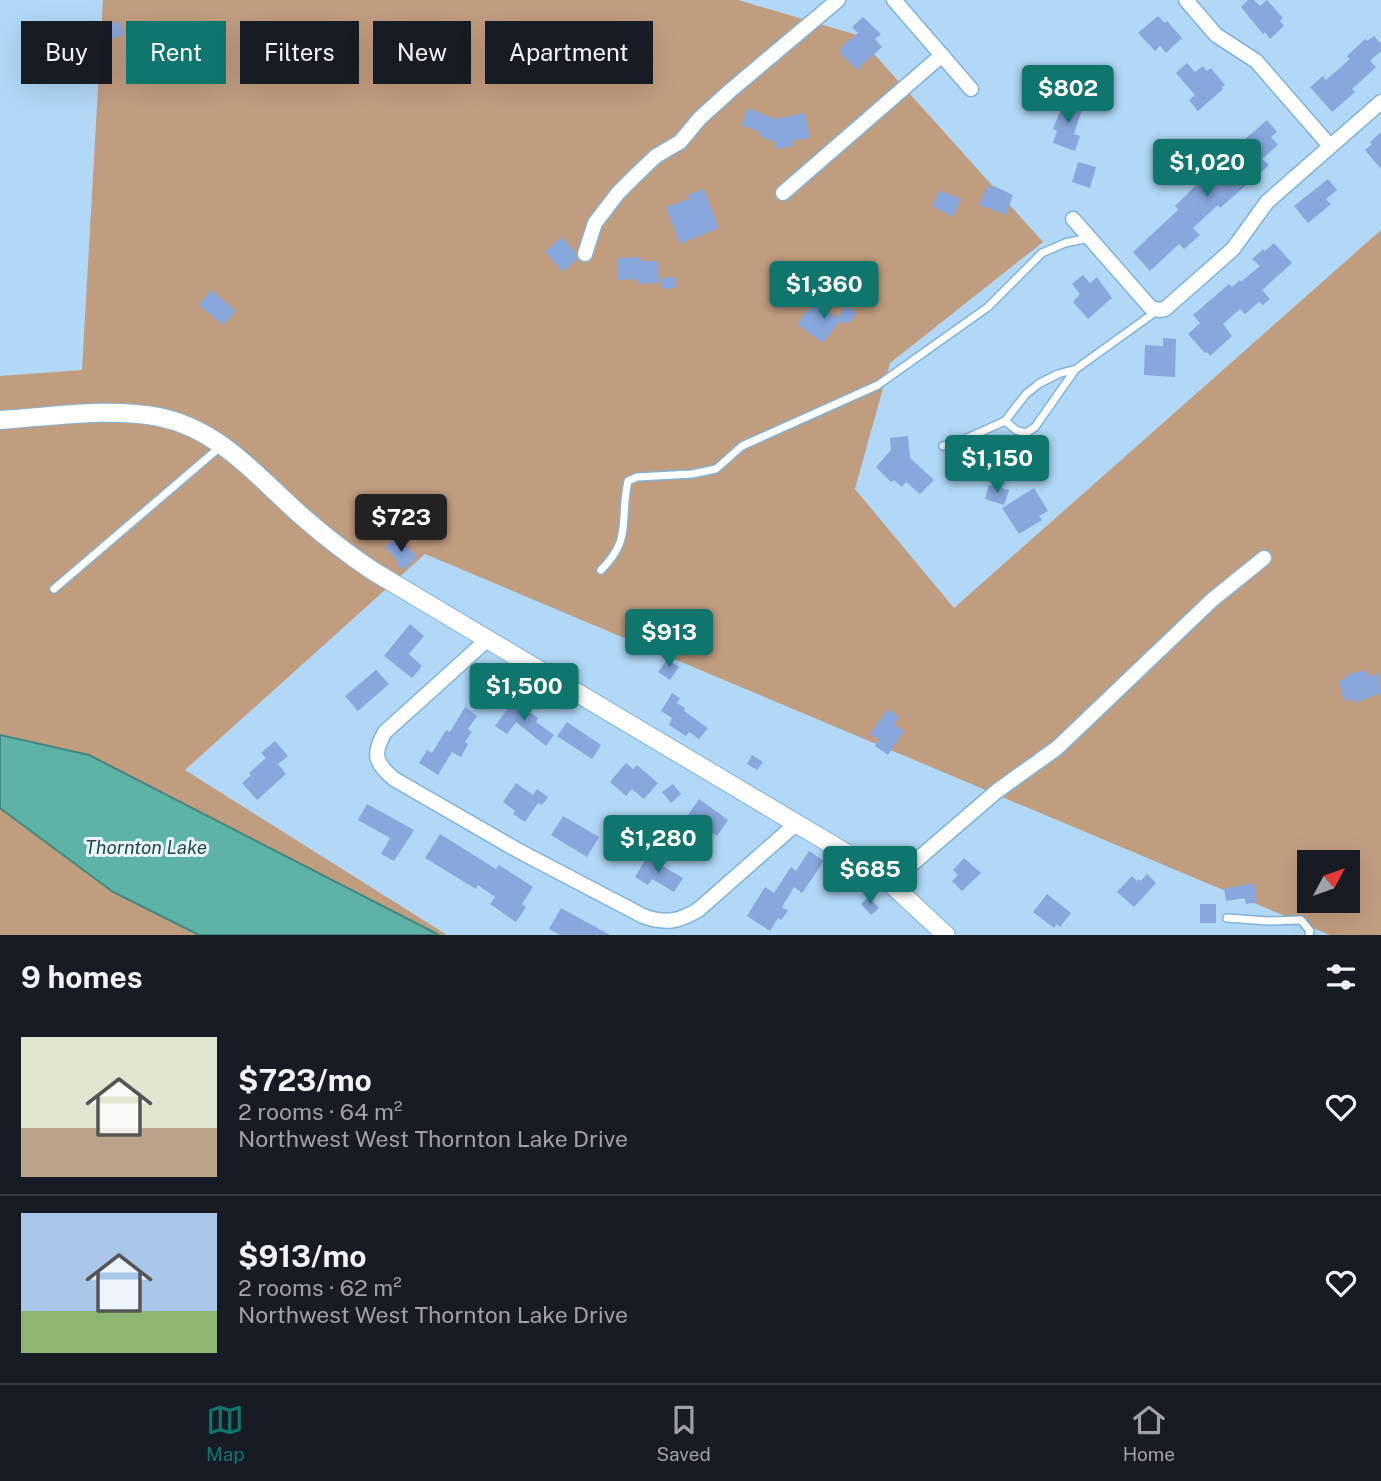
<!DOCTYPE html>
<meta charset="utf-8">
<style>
body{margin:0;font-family:"Public Sans",sans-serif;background:#20242c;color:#f1f3f6;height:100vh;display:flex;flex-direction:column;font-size:26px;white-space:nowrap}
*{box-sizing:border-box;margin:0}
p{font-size:23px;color:#9ea1a6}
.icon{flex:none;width:38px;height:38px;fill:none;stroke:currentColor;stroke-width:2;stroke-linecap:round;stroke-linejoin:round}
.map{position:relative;height:935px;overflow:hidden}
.sheet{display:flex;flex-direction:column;background:#171b24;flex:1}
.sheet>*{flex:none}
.hud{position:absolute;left:21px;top:21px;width:700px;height:63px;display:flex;gap:14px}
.needle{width:46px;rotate:49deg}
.fabs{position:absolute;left:1297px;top:850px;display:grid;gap:14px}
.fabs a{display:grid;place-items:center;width:63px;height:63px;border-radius:0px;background:#171b24;box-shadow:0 7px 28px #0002;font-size:35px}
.price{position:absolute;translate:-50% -60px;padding:0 16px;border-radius:7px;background:#0f766e;color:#fff;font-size:23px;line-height:46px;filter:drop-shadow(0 2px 4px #0008)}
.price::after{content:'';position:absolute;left:50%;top:42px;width:21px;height:16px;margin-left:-10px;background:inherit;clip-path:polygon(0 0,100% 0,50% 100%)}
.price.selected{background:#222;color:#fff}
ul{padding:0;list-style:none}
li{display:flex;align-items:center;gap:21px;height:175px;padding:0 21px}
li+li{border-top:2px solid #363941}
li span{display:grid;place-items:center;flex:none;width:196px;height:140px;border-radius:0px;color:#555}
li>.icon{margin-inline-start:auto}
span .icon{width:84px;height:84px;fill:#fffc;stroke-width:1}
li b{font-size:30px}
h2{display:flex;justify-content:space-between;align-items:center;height:84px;padding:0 21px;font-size:30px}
.chip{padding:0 24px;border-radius:0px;background:#171b24;box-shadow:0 7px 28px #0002;font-size:24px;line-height:63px}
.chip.selected{background:#0f766e;color:#fff}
.tabs{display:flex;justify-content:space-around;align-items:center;height:98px;border-top:2px solid #363941;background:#171b24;font-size:19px;color:#9ea1a6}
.tabs a{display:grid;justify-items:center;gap:4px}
.tabs .selected{color:#0f766e}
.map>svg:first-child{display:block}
</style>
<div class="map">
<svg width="1381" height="935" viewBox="0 0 1381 935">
<rect width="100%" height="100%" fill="#b1d8f7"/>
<!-- green -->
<g fill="#c19d80" fill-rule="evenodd">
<path d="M103,0H738L857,35L1043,242L890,363L855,489L954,608L1381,230V935H1330L425,554L185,770L447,935H439L89,755L0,735V376L82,370ZM1309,863H1348V901H1309Z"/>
<path d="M0,808L113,892L199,935H0Z"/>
</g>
<!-- water -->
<path fill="#5db3a5" stroke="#448680" stroke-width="2" d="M0,735L89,755L439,935H199L113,892L0,808Z"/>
<!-- building -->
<g fill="#88a7dd">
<path d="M1248,0H1254L1260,6L1267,0L1283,18L1280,21L1284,26L1270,39L1265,32L1263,34L1241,7Z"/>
<path d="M1158,16L1165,23L1167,21L1182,38L1166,53L1160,46L1155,51L1138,33Z"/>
<path d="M863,17L881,34L875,39L882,47L857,70L840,53L842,52L839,49L858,33L852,27Z"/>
<path d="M119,21L124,34L106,42L109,49L84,58L77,39L81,38L79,33L97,26L98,30Z"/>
<path d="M1374,36L1381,44V51L1370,61L1376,67L1352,89L1355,92L1332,112L1310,87L1323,76L1326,80L1350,59L1347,56L1365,39L1367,41Z"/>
<path d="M1187,63L1195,72L1203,66L1207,71L1211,68L1225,85L1222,87L1223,89L1198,111L1189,100L1195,95L1176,73Z"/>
<path d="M1065,99L1083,106L1074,134L1080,136L1075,151L1053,143L1057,131L1053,129Z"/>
<path d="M748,108L775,119L805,113L810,138L792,141L793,146L776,149L775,142L759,136L760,132L741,125Z"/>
<path d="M1267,120L1277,132L1271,137L1278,145L1262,159L1269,165L1220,208L1218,205L1193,228L1200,235L1184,249L1179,244L1150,271L1133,252L1178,210L1175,206L1207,174L1212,180L1216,176L1218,177L1252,149L1244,140Z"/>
<path d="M1381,132V169L1365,150L1372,144L1370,142Z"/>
<path d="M1078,162L1096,167L1090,188L1072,182Z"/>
<path d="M1328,179L1337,190L1326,199L1331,204L1308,223L1294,206Z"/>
<path d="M987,186L993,188L994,186L1013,195L1006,215L979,205Z"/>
<path d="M704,189L719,228L680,244L666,207L689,199L687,195Z"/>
<path d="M940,190L961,199L953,217L932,206Z"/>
<path d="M562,237L576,253L577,259L563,272L545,252Z"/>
<path d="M1274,243L1292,263L1262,290L1270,299L1263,305L1259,302L1245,314L1240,309L1223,324L1232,336L1210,356L1207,352L1205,353L1188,334L1200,323L1193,315L1229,284L1232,287L1240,280L1241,282L1260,266L1252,259L1263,249L1265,251Z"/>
<path d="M640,257L641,261H658L659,283L638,284V279L617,280V258Z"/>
<path d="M1083,275L1090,283L1097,277L1112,298L1088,319L1073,302L1080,294L1072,284Z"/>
<path d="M675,277L676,288L662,289L661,278Z"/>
<path d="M211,290L236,311L223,325L199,305Z"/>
<path d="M815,301L837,318L847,305L857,313L849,323L839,322L823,343L797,324Z"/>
<path d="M1163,338L1176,339L1175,377L1144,375L1145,345L1163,346Z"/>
<path d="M908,436L910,458L934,480L920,494L906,482L902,487L894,480L891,482L876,467L891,450L890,438Z"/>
<path d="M989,485L1009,490L1004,505L985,499Z"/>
<path d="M1034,488L1048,511L1039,516L1042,520L1019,534L1002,508Z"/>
<path d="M392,540L396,544L401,540L417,557L403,570L396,563L398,561L385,547Z"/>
<path d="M410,624L424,636L409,654L422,666L412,678L384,656Z"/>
<path d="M666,640L676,649L666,660L656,651Z"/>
<path d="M667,659L679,667L670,680L658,672Z"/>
<path d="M376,670L389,684L358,711L345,696Z"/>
<path d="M1366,670L1368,676L1378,673L1381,693L1354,703L1353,699L1344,701L1339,680L1347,678L1346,675Z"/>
<path d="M672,693L680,698L677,703L685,708L684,711L708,728L699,739L689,732L686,736L669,725L672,718L661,711Z"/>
<path d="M513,701L538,718L536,722L554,735L546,746L516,722L507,734L495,726Z"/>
<path d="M465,707L477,716L468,729L472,732L465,742L468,744L461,757L452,752L438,775L419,763L427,750L432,753L446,730L450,732Z"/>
<path d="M888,709L899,717L894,724L904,731L888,755L875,746L879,740L870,734Z"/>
<path d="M567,722L601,745L592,759L557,736Z"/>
<path d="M275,741L288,756L278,764L286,774L257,800L242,783L251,775L249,773L266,758L261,753Z"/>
<path d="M752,755L763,762L757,770L747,764Z"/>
<path d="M626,763L633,769L637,765L658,783L644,799L632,789L626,796L610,782Z"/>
<path d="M516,783L533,795L537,789L548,797L542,805L538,803L525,822L513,814L515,811L503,802Z"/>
<path d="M673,784L681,794L671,803L662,792Z"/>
<path d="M699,799L728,820L717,836L688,815Z"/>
<path d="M367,804L414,830L394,861L381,854L390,838L358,820Z"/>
<path d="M563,816L599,837L587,857L551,835Z"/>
<path d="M440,834L496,869L499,865L533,887L522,904L526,907L516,922L490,904L495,897L478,885L476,889L425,858Z"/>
<path d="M809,851L824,861L802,893L794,887L782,907L788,911L781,920L778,918L770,931L747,916L765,887L774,893L791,867L796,871Z"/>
<path d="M647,857L683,878L674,892L652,879L648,885L635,877Z"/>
<path d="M964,858L981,873L962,891L952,881L958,875L953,870Z"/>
<path d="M1147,874L1156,883L1134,907L1117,892L1132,876L1137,881L1139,879L1141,881Z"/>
<path d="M1254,883L1257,902L1246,904L1245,898L1226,901L1224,889Z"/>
<path d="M1047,894L1071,913L1060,927L1057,924L1054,928L1033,912Z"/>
<path d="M869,897L879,908L871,915L861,904Z"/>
<rect x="1200" y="904" width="16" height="19"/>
<path d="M561,908L610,935H560L549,929Z"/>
</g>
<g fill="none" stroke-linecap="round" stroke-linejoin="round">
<!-- service casing -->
<g stroke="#82b3d7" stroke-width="10">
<g id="service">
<path d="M1005,421L1016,430L1026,433L1035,427L1075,370"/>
<path d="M943,446L963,440L1005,421L1026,394L1040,383L1058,374L1076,369L1158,310"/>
<path d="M601,570C633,538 619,521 628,481L637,477L692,474L716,469L742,446L878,385L988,307L1042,253L1065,243L1089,238"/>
<path d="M54,589L220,447"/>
<path d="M1227,918L1268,921L1301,920L1310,931L1309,935"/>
</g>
</g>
<!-- minor casing -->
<g stroke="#82b3d7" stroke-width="17">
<g id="minor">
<path d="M894,0L971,89"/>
<path d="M1186,0L1216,35L1256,61L1330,146"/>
<path d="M783,193L942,55"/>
<path d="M1073,219L1151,308L1159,310L1165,309L1233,249L1267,202L1381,102"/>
<path d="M585,254L595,223L618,193L637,174L656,156L680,142L700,118L731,90L838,0"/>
<path d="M488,639L385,732C372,754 375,763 394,779L519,851L643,916C665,924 678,922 698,910L797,823"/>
<path d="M890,883L997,791L1057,748L1212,600L1264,558"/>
</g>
</g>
<!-- tertiary casing -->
<g stroke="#82b3d7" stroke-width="20">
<path id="tertiary" d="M0,420C51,417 108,407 159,417C222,430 259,479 305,519C327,538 349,555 373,571L856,859L890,883L946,935"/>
</g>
<!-- service -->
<use href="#service" stroke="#fff" stroke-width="7"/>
<!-- minor -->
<use href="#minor" stroke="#fff" stroke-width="14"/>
<!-- tertiary -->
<use href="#tertiary" stroke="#fff" stroke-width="18"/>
</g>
<g text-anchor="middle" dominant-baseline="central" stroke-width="6" stroke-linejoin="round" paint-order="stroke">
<!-- water labels -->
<g font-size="19" font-style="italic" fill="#224a43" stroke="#ebf5fd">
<text x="146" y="847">Thornton Lake</text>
</g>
</g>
</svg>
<div class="fabs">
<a><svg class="needle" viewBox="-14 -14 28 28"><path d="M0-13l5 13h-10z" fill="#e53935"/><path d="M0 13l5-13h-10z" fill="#9ea1a6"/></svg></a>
</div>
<b class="price" style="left:1068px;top:125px">$802</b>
<b class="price" style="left:1207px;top:199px">$1,020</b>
<b class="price" style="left:824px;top:321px">$1,360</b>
<b class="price" style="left:997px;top:495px">$1,150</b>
<b class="price selected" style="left:401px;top:554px">$723</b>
<b class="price" style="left:669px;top:669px">$913</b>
<b class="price" style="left:524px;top:723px">$1,500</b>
<b class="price" style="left:658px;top:875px">$1,280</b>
<b class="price" style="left:870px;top:906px">$685</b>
<div class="hud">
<a class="chip">Buy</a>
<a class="chip selected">Rent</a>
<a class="chip">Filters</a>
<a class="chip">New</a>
<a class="chip">Apartment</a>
</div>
</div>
<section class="sheet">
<h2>9 homes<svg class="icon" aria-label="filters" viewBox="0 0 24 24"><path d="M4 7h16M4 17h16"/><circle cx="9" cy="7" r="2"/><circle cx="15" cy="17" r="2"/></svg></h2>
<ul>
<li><span style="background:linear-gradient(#dfe7d0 65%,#b9a48a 0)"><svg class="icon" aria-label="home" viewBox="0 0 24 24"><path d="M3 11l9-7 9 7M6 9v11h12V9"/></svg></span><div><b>$723/mo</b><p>2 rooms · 64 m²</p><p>Northwest West Thornton Lake Drive</p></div><svg class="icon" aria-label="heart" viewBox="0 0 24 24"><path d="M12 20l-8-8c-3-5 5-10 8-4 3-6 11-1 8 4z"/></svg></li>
<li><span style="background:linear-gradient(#a9c7e8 70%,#8fb573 0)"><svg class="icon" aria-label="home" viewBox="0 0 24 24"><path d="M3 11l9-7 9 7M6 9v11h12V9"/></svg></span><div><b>$913/mo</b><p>2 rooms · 62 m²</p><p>Northwest West Thornton Lake Drive</p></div><svg class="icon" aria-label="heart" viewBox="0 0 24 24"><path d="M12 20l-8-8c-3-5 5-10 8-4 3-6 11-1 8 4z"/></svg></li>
</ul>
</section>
<nav class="tabs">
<a class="selected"><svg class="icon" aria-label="map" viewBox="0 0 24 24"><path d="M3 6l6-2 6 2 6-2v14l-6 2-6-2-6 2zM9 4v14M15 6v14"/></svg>Map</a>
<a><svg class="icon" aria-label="saved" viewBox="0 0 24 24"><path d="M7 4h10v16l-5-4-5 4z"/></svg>Saved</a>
<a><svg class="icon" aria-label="home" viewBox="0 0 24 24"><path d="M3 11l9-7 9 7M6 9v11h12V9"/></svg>Home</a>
</nav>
